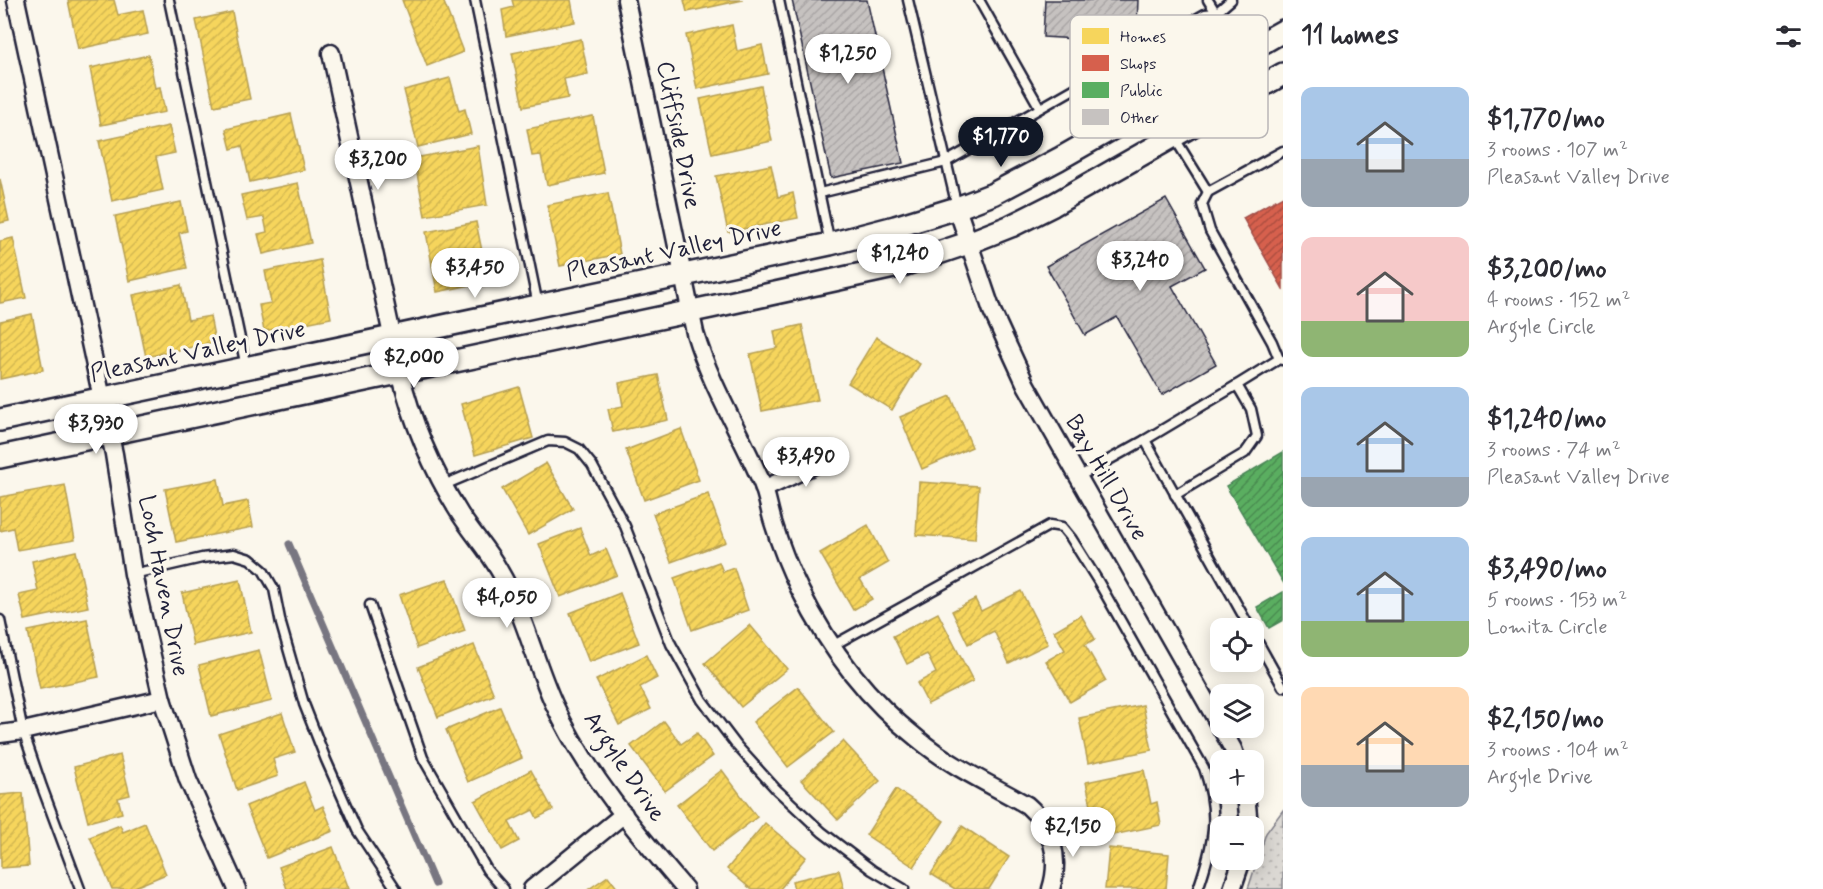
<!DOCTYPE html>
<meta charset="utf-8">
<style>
body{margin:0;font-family:Mynerve,sans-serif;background:#f2f2f3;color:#2b2b33;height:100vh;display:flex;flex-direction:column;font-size:22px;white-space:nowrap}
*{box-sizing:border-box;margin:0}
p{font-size:20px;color:#7c7c81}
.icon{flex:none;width:33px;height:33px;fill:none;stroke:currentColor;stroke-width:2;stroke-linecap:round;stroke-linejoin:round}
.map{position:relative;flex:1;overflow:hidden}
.panel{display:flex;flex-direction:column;background:#fff;width:540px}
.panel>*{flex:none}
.tools{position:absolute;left:1210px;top:618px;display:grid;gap:12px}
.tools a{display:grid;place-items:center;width:54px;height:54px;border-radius:12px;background:#fff;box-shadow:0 3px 15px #0003;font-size:30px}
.price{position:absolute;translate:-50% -51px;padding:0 14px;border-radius:21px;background:#fff;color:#222;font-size:20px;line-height:39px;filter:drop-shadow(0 2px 3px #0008)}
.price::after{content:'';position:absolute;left:50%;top:36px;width:18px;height:14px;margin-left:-9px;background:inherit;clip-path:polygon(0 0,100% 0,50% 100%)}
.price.selected{background:#111827;color:#fff}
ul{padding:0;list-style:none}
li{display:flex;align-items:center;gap:18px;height:150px;padding:0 18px}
li span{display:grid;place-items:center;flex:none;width:168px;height:120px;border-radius:12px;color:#555}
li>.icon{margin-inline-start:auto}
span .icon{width:72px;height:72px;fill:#fffc;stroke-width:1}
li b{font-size:26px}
h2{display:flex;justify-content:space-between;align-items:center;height:72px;padding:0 18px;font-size:26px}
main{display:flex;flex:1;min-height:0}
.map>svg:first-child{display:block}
</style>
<main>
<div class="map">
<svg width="1283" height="889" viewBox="0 0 1283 889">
<defs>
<pattern id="park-dots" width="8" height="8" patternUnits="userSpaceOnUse" patternTransform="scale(1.5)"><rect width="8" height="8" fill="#dbd8d3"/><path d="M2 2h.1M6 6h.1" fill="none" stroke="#bcb9b6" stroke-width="1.8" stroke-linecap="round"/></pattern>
<pattern id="homes-hatch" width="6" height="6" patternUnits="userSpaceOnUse" patternTransform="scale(1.5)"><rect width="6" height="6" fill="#f6d55c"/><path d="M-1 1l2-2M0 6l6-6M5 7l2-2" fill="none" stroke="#d3b751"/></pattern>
<pattern id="shops-hatch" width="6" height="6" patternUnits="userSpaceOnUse" patternTransform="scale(1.5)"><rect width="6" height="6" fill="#d6604d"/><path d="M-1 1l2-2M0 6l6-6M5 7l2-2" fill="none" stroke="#ad4f41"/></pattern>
<pattern id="public-hatch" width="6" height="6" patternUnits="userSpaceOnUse" patternTransform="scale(1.5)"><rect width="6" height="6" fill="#5aae61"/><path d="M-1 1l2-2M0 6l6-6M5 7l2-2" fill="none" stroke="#4a8d51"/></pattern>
<pattern id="building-hatch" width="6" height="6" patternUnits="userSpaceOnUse" patternTransform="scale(1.5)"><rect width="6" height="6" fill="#c6c2c0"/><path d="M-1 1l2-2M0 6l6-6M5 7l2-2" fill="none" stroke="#aaa6a6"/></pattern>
</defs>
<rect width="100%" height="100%" fill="#fbf7ec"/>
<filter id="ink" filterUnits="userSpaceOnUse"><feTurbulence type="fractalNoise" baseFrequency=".0167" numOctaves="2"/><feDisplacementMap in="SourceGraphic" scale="12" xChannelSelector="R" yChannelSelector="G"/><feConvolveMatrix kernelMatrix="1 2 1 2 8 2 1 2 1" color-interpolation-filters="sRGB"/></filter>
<g filter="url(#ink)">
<!-- park -->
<path fill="url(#park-dots)" stroke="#7e7d87" stroke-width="1.5" d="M1283,810V889H1248L1266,833Z"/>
<!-- homes -->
<g fill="url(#homes-hatch)" stroke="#b69f52" stroke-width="1.5">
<path d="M68,0H114L118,15L143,10L148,34L78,49Z"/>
<path d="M402,0H443L463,52L427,66Z"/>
<path d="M512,0H571L575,22L506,36L502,10L514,7Z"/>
<path d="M684,0H743L687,12Z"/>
<path d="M232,12L250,99L214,106L196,20Z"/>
<path d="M732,25L737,51L762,45L768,74L697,89L686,35Z"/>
<path d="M581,39L588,74L564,79L568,98L523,107L512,53Z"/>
<path d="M149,55L155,88L160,87L165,112L101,125L90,68Z"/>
<path d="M450,78L459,111L465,109L471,134L418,147L404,90Z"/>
<path d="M761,86L772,141L712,154L700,99Z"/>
<path d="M291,114L304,170L250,182L242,146L231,149L226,129Z"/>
<path d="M593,116L604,173L547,185L541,155L532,156L527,129Z"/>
<path d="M169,126L175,153L156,157L163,190L112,201L99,141Z"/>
<path d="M478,146L487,205L425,216L414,158Z"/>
<path d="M771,165L778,197L793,193L798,218L728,232L716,176Z"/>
<path d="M0,179L9,221L0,223Z"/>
<path d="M298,183L311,243L263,254L258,234L267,232L264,217L247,220L241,195Z"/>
<path d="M608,193L620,254L560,266L547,205Z"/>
<path d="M181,202L187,231L179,233L187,268L129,281L115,216Z"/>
<path d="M476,222L483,256L499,253L504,278L437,292L426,232Z"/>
<path d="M13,238L26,298L0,303V241Z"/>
<path d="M320,260L331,318L264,331L259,305L271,303L265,271Z"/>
<path d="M181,285L188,320L210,316L215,342L146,357L133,295Z"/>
<path d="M32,314L43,370L0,379V321Z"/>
<path d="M802,325L818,400L762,411L750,354L777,348L774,331Z"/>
<path d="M876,337L920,364L892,410L848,383Z"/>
<path d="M658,375L668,420L613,432L608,409L623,406L619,383Z"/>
<path d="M519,387L533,438L475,455L461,404Z"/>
<path d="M951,396L972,447L922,469L900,417Z"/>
<path d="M681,429L699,480L644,500L626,450Z"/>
<path d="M546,463L573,509L528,535L502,489Z"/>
<path d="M218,479L223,506L248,501L253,527L176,542L165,489Z"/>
<path d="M919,482L979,486L975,539L916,535Z"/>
<path d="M65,485L75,540L17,550L13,528L0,531V497Z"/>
<path d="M708,494L726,542L671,562L653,514Z"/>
<path d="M868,525L888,563L860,579L872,599L853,610L820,553Z"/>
<path d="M580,528L591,556L606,549L617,575L560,597L539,544Z"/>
<path d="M76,551L88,607L25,620L19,595L38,591L32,561Z"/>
<path d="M719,562L723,572L734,568L748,610L692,630L674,578Z"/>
<path d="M447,579L465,631L417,648L399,595Z"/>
<path d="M240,580L251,632L193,645L182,593Z"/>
<path d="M1021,591L1048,644L1009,663L994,631L968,644L952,611L975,599L981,611Z"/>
<path d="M620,593L639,643L589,662L570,613Z"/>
<path d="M938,613L973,681L928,704L917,683L936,673L927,654L907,664L893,636Z"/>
<path d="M1081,615L1095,639L1085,645L1106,681L1070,702L1046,661L1065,650L1054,631Z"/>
<path d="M87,619L99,677L40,689L28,631Z"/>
<path d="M750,625L787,669L741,707L705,663Z"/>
<path d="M474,645L494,695L438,717L418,667Z"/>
<path d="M259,650L272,701L211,716L199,665Z"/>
<path d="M646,655L657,678L640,687L651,709L619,725L596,680Z"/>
<path d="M798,687L834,732L788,767L753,722Z"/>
<path d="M1143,705L1152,750L1088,763L1079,718Z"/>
<path d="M500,707L522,758L468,782L446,730Z"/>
<path d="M282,713L295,752L273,759L278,776L237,790L219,734Z"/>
<path d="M664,721L681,744L697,733L713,756L665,791L631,746Z"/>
<path d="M843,741L880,781L838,820L801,780Z"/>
<path d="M120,755L130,795L118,798L122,813L88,822L74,767Z"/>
<path d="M531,770L553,810L537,818L533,810L509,822L519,841L502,850L475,801Z"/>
<path d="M722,770L757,817L712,851L677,805Z"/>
<path d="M1144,770L1151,804L1157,802L1161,825L1098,838L1086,782Z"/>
<path d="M304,782L315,810L323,806L333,831L267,858L246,806Z"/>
<path d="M896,789L944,821L914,867L866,835Z"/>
<path d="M23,793L29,866L1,868L0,795Z"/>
<path d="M145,823L166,874L130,889H112L90,837L120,825L123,832Z"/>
<path d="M765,823L806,857L780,889H751L727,869Z"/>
<path d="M962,826L1009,857L989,889H955L931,874Z"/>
<path d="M333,847L349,889H287L279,867Z"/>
<path d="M1109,848L1169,854L1166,889H1105Z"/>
<path d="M839,870L844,889H794L792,881Z"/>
<path d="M608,876L618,889H589Z"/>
</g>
<!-- shops -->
<path fill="url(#shops-hatch)" stroke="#a04d48" stroke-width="1.5" d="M1283,196V289L1243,218Z"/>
<!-- public -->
<g fill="url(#public-hatch)" stroke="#498456" stroke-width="1.5">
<path d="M1283,452V582L1226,486Z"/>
<path d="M1283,592V620L1269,628L1257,607Z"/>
</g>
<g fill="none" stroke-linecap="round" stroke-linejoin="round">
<!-- stream -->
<path stroke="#787681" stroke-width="7" d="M289,544L435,884"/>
</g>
<!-- building -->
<g fill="url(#building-hatch)" stroke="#22223b" stroke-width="1.5">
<path d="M792,0H867L903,163L831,178Z"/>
<path d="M1045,0H1138L1137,26L1129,25L1128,42L1043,37Z"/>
<path d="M1166,199L1205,268L1172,286L1216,364L1162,395L1117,317L1085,335L1046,266Z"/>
</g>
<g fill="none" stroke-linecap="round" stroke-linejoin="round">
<!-- service casing -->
<g stroke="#22223b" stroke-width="13">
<g id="service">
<path d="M169,0L246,367"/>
<path d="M475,0L538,305"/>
<path d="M779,0L830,244"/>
<path d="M908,0L957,207"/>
<path d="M979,0L1040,108"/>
<path d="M1208,0L1216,13L1231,0"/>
<path d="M1174,137L1208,192"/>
<path d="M820,193L946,162L1205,14L1216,13L1242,54"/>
<path d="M1279,359L1272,342L1210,231L1202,204L1208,192L1283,151"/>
<path d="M1237,385L1279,359L1282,360"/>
<path d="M1145,440L1237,385L1251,409L1257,436L1245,453L1175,495"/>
<path d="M1078,477L1145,440L1250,628"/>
<path d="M444,485L548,441L565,442L579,449L592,465L625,526L671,644L702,700L737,746L776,789L822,832L872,870L904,889"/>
<path d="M133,574L202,558L234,554L250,559L263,570L274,589L281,624L304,704L326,760L357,830L396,889"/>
<path d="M370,605L423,758L487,870L504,889"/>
<path d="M0,620L23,731L42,787L80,889"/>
<path d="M1254,635L1283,687"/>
<path d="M832,646L1050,525L1062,527L1071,538L1098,581L1204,768C1220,815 1214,843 1198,889"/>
</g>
</g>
<!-- minor casing -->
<g stroke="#22223b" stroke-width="21">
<g id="minor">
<path d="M16,0L114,454L133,574L162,699L188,780L237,889"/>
<path d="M626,0L695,333C711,386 740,432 762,483C767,495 769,509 773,522C780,545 789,568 800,590C828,647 868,700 918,739C950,766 990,784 1027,805C1052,827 1061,857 1051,889"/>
<path d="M331,53L400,372C412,422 433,471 460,514C472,533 488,550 499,570C524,612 534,660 554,704C585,772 637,833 685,889"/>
<path d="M957,208L992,311L1026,385L1233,749L1237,760"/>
<path d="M764,489L833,456"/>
<path d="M0,734L23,731L162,699"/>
<path d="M1246,794L1249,826"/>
<path d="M532,889L624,814"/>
<path d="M1232,889L1242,860"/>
</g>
</g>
<!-- tertiary casing -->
<g stroke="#22223b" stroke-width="26">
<g id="tertiary">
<path d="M0,420L830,244L895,227L957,208L993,194L1059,159L1283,31"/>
<path d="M0,457L711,307L903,265L968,243L1011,226L1053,205L1283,74"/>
</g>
</g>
<!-- service -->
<use href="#service" stroke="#fbf7ec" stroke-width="8"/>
<!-- minor -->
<use href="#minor" stroke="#fbf7ec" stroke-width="16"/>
<!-- tertiary -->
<use href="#tertiary" stroke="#fbf7ec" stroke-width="21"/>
</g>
</g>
<g text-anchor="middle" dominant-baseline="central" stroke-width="6" stroke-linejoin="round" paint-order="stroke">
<!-- street labels -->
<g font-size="24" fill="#22223b" stroke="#fbf7ec">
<text transform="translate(678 135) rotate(79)">Cliffside Drive</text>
<text transform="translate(674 251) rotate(-12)">Pleasant Valley Drive</text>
<text transform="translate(198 352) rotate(-12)">Pleasant Valley Drive</text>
<text transform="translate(1106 478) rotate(60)">Bay Hill Drive</text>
<text transform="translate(163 586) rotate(79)">Loch Haven Drive</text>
<text transform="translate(624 767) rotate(56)">Argyle Drive</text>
</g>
</g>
<!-- legend -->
<rect x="1070" y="15" width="198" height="123" rx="9" fill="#fbf7ec" stroke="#bab7b7" stroke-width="1.5"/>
<rect x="1082" y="28" width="27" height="16" fill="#f6d55c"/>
<rect x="1082" y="55" width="27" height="16" fill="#d6604d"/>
<rect x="1082" y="82" width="27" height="16" fill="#5aae61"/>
<rect x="1082" y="109" width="27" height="16" fill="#c6c2c0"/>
<g font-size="16" fill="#22223b">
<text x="1120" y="42">Homes</text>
<text x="1120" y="69">Shops</text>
<text x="1120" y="96">Public</text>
<text x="1120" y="123">Other</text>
</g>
</svg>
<div class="tools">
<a><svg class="icon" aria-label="locate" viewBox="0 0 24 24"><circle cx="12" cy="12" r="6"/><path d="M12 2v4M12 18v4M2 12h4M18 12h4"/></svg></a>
<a><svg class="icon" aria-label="layers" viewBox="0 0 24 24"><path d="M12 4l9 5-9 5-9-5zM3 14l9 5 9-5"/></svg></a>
<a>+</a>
<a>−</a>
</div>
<b class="price" style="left:848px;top:85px">$1,250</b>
<b class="price selected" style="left:1001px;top:168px">$1,770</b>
<b class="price" style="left:378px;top:191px">$3,200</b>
<b class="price" style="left:900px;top:285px">$1,240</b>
<b class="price" style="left:1140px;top:292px">$3,240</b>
<b class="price" style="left:475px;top:299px">$3,450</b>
<b class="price" style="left:414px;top:389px">$2,000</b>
<b class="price" style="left:96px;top:455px">$3,930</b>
<b class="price" style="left:806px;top:488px">$3,490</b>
<b class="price" style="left:507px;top:629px">$4,050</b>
<b class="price" style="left:1073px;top:858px">$2,150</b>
</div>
<section class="panel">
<h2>11 homes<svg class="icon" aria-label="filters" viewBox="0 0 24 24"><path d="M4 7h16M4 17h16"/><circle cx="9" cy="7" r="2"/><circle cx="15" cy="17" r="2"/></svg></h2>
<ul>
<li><span style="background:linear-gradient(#a9c7e8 60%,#9aa5b1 0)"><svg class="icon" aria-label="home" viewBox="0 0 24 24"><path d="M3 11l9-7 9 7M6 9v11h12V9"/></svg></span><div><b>$1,770/mo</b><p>3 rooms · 107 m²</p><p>Pleasant Valley Drive</p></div></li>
<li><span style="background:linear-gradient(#f6c9c9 70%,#8fb573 0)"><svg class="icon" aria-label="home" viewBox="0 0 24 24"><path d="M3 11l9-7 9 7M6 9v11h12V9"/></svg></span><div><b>$3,200/mo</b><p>4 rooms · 152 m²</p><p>Argyle Circle</p></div></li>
<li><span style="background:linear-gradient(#a9c7e8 75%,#9aa5b1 0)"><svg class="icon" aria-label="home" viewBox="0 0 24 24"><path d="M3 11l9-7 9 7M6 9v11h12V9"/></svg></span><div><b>$1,240/mo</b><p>3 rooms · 74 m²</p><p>Pleasant Valley Drive</p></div></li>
<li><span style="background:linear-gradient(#a9c7e8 70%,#8fb573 0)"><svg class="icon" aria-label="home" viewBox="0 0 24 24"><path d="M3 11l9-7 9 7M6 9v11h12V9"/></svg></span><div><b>$3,490/mo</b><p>5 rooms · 153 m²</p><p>Lomita Circle</p></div></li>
<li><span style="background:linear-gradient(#ffd9b3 65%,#9aa5b1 0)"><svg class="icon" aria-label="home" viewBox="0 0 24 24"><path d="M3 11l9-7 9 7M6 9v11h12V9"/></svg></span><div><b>$2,150/mo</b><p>3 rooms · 104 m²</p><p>Argyle Drive</p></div></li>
</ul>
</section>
</main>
